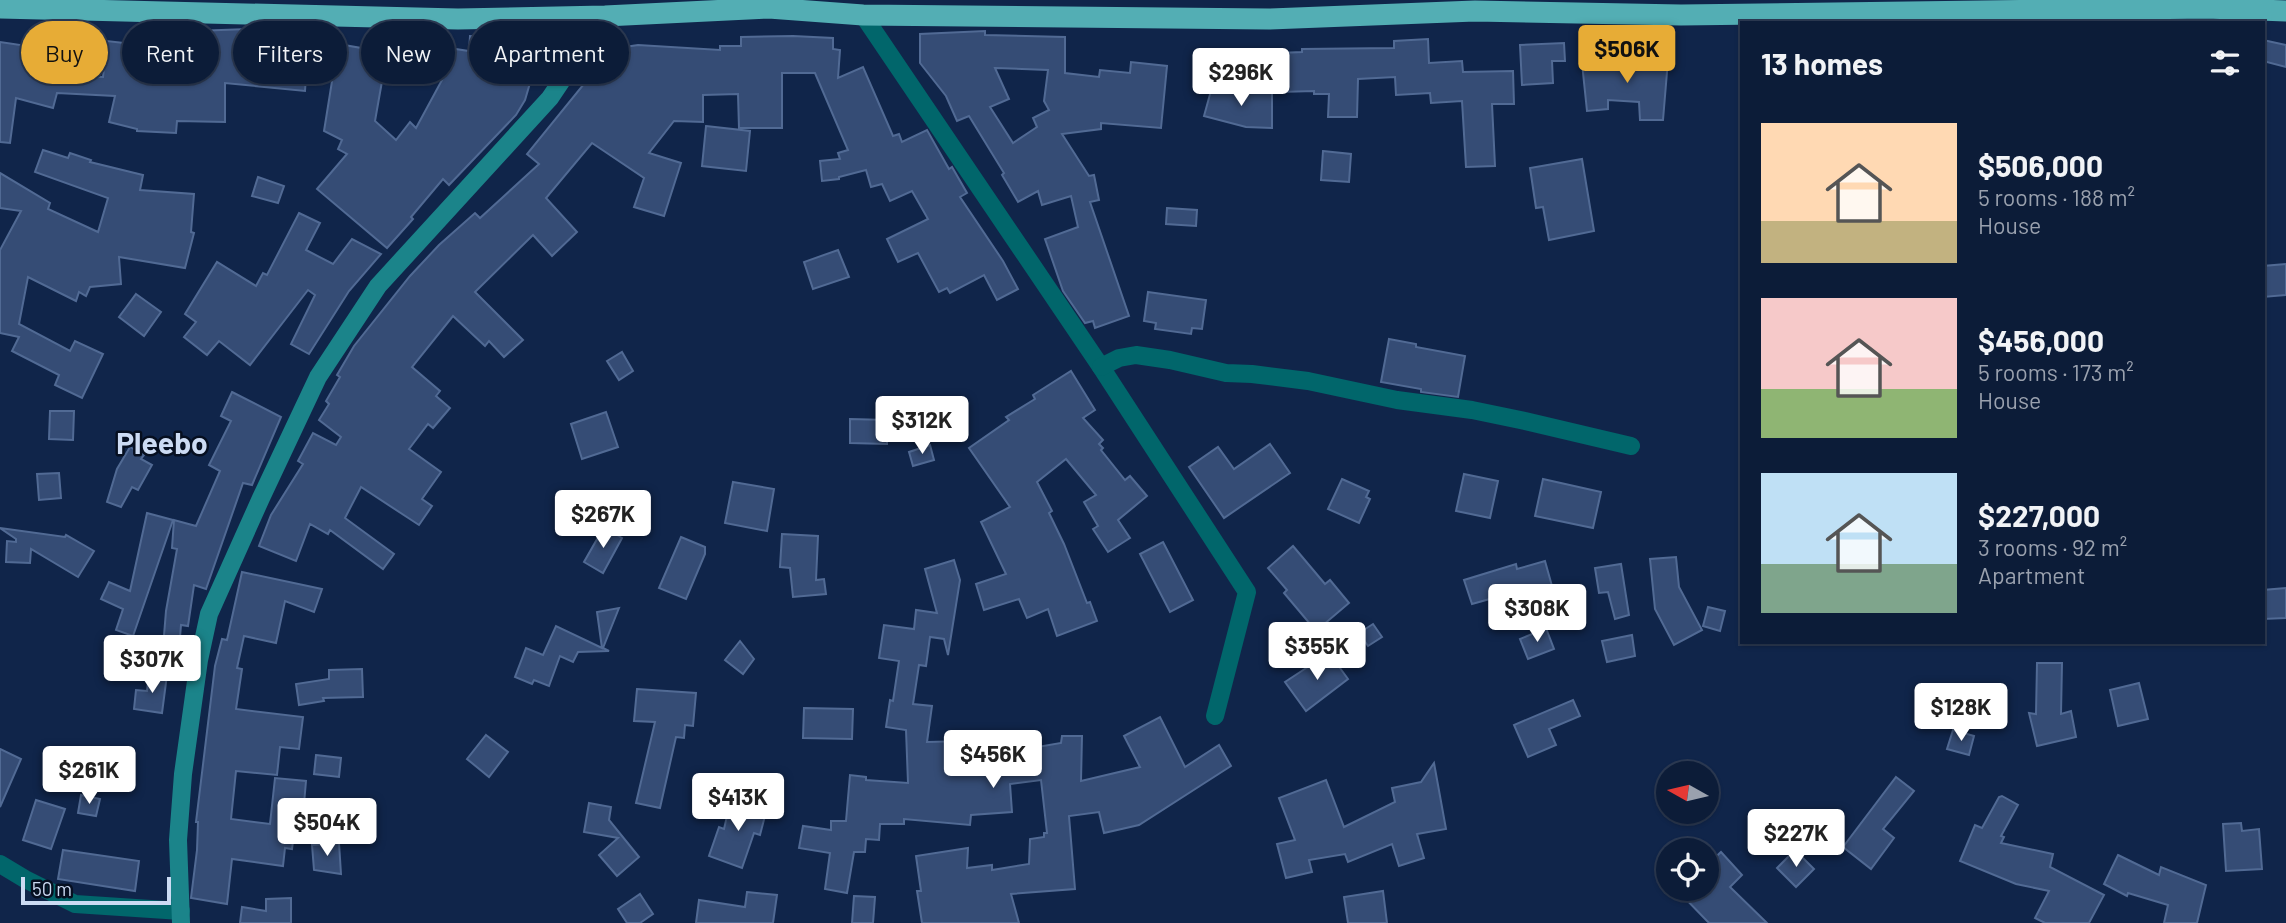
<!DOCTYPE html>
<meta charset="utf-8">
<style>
body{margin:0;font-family:Barlow,sans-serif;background:#152540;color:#f1f3f6;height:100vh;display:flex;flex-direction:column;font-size:26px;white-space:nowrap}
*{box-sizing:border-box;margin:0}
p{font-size:23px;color:#9aa1ae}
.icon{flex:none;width:38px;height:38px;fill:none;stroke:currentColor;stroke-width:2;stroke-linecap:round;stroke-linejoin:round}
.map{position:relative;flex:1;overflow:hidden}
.details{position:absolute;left:1740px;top:21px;width:525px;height:623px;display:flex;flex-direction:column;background:#0c1c38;border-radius:0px;box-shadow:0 2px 5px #0004,0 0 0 2px #2c3a53}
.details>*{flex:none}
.guide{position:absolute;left:21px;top:21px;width:665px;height:63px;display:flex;gap:14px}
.needle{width:46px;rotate:278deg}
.tools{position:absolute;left:1656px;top:761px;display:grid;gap:14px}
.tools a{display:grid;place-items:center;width:63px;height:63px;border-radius:50%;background:#0c1c38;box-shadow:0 2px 5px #0004,0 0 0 2px #2c3a53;font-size:35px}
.scale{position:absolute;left:21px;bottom:18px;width:150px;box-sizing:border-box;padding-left:7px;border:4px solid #ccdbf3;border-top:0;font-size:19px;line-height:24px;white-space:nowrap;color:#ccdbf3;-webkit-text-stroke:5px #060f20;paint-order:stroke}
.price{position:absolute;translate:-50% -60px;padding:0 16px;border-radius:7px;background:#fff;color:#222;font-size:23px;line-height:46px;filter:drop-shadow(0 2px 4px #0008)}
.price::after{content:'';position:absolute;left:50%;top:42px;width:21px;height:16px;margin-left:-10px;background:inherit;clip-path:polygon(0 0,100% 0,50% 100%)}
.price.on{background:#e7ac36;color:#111}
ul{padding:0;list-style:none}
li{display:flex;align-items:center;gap:21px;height:175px;padding:0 21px}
li span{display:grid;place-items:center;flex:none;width:196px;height:140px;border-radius:0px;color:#555}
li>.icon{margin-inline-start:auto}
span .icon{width:84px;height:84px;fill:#fffc;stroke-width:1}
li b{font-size:30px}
h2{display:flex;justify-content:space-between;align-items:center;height:84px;padding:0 21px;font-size:30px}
.pill{padding:0 24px;border-radius:32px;background:#0c1c38;box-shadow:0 2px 5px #0004,0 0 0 2px #2c3a53;font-size:24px;line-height:63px}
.pill.on{background:#e7ac36;color:#111}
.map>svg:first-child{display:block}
</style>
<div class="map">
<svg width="2286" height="923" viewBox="0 0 2286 923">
<rect width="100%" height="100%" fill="#10254a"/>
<!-- building -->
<g fill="#354c75" stroke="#516a94" stroke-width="2" fill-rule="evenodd">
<path d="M248,29V33L309,34L305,91L225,83V122L177,121L176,133L137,131V129L109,122L115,96L57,93L53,108L16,98L10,143L0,142V42L34,47L33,60L49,55L55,75L103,77L107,41L141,45L138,72L194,76V31Z"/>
<path d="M406,31L425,33L423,44L469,51L470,36L507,38L523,45L531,54L535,66L525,100L516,115L449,185L443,179L411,217L413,219L387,248L317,189L347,154L338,149L342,140L324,131L338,44L402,55ZM384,70L442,80L416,128L410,122L396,140L375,121Z"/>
<path d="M985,31V35L1065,37V73L1099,77L1100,70L1130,73L1131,62L1167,66L1161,128L1101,123V129L1062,134L1089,176L1094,175L1099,200L1090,202L1129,316L1095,328L1093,321L1085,323L1063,291L1045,239L1078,227L1071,196L1042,205L1038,191L1018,202L1002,175L1004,173L969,116L957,121L946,96L920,63V34ZM995,68L1048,70L1044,101L1049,110L1033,118L1037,127L1013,143L990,107L1009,99Z"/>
<path d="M793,36L833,38V49L840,50L838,78L863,67L893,136L899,134L902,142L927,130L949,169L952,167L967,193L960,197L1003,261L1018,289L997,300L984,275L950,293L947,288L939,292L918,253L898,262L887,239L928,219L912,191L890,201L882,184L871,187L866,170L839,177V179L822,181L820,161L840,159L838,153L848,150L815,73H782V128H739L738,94L703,95V122L674,121L649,153L681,163L664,216L634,207L644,178L592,143L546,198L577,232L552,256L533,235L475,292L523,340L504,357L489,341L485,346L453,316L412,367L440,391L436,396L450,408L433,428L428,424L409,449L441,472L422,499L432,506L419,525L361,487L345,518L394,554L383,569L330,530L328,534L310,524L296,561L259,546L271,515L303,464L298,461L313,433L336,445L341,437L319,420L329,404L326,401L340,377L337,375L354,346L410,276L439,245L475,213L480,218L539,164L527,154L605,58L618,48L638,45L720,50V46H741V37Z"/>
<path d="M1428,39L1429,63L1462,61L1463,72L1513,71L1514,104H1492L1495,166L1466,167L1462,101L1431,103L1430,93L1396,95L1395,77L1358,79L1357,117H1328L1329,94H1314V91L1280,92L1279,53L1302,52V49L1394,48V41Z"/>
<path d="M2263,40L2286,45V67L2263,61Z"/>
<path d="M1564,43L1565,61H1552L1553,83L1522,85L1520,45Z"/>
<path d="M1628,58L1668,60L1663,120H1640L1639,102L1608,100V109L1587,111L1582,63Z"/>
<path d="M1212,87L1231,92L1272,93V128L1246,127L1204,116Z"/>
<path d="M706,126L750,131L746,171L702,166Z"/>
<path d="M43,150L68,158L70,153L91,160L90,162L143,175L140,190L194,194L191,232L194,233L185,268L119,257L121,284L90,287L86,296L79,292L76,301L28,277L19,324L70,351L75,341L103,354L82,398L55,385L59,375L12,351L19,337L0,333V250L21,211L0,208V173L50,203L48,209L98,232L108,198L35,172Z"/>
<path d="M1323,151L1351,154L1349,182L1321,180Z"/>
<path d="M1582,159L1594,231L1549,240L1543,207L1536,208L1530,168Z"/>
<path d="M258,177L284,186L278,203L252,196Z"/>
<path d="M1167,208L1197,210L1196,226L1166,224Z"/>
<path d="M299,213L320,223L306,250L333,264L352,239L381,254L349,291L309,354L291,344L315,295L308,290L250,365L219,341L207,355L184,337L196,322L185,314L217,262L256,286L263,273L267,275Z"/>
<path d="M838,250L849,277L813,289L804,262Z"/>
<path d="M2286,264V295L2263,297V266Z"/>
<path d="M1148,292L1206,300L1202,329L1192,328L1191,334L1155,329L1156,323L1144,321Z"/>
<path d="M136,294L161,312L144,336L119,317Z"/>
<path d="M1389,339L1416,344V347L1465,356L1458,397L1421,392V389L1381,382Z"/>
<path d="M622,352L633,371L619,380L607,361Z"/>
<path d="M1071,371L1095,410L1083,418L1103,440L1099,444L1103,448L1101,450L1125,480L1130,476L1147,496L1118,520L1130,538L1108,552L1093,529L1098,526L1084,502L1096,495L1066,459L1037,482L1052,511L1049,513L1064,544L1087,603L1090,602L1097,621L1057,636L1048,609L1027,618L1019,599L984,610L976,584L1006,574L981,522L1010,507L969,448L1009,420L1006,417L1035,399L1033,395Z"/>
<path d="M232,392L281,417L252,485L243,483L206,589L194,585L188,626L181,625L179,650L163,648L166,611L177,549L172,548L174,520L196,526L220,471L209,465L231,421L221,416Z"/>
<path d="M50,411H74L73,440L49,439Z"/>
<path d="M606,412L618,447L582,459L571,424Z"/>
<path d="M850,419L887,420V444L850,443Z"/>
<path d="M1270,444L1290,473L1224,518L1189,467L1218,447L1234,469Z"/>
<path d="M930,445L934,460L913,466L909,452Z"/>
<path d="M130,447L144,455L141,459L152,465L138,490L132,487L121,507L107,502L117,469Z"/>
<path d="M59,473L61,498L39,500L37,474Z"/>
<path d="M1464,474L1498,481L1490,518L1456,511Z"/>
<path d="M1342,479L1369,491L1366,497L1370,499L1359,523L1328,509Z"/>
<path d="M1543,479L1601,492L1593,528L1535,516Z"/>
<path d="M733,482L774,489L767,531L725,523Z"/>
<path d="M147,513L173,520L133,636L116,630L123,609L101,599L109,582L130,591Z"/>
<path d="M604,527L622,538L603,573L584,562Z"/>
<path d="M0,528L65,537L66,535L94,551L78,577L31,549L30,563L6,562L7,541L16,542V539Z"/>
<path d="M782,534L818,536L816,580L824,579L826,594L793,597L790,568L780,567Z"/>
<path d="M681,537L705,547V554L686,599L659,588Z"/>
<path d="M1163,542L1193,600L1170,612L1140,554Z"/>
<path d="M1293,546L1325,584L1330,580L1349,603L1316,631L1284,593L1287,590L1268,568Z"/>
<path d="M1676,557L1679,587L1702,630L1674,645L1655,609L1650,559Z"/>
<path d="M954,560L960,580L948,655L944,639L930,637L926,666L919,665L913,704L932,706L927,742L966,741V753L1020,750L1061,743L1062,736H1082L1081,781L1140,767L1124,736L1160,717L1185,767L1219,745L1231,766L1139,825L1104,833L1099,812L1069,816L1075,889L1011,894L1019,923H922L917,891H921L916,856L968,848L967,868L992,865V870L1029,864L1030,839L1044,837V833H1047L1041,780L1010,784L1012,812L971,815L970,825L904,819V824H880L879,840L866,839L865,852H854L847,893L825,889L830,853L799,848L803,826L831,830V821H846L850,775L866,777V780L908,783L906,730L886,727L890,700L893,701L899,661L879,658L884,625L914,629L916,610L937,613L925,569Z"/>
<path d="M1545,561L1552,586L1531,592L1529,588L1472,604L1464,580L1516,564L1517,569Z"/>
<path d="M1621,564L1629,615L1615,619L1608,592L1599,593L1595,568Z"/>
<path d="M242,572L322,589L314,612L285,601L276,643L244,636L237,668L242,669L236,709L303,717L299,749L280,747L277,775L236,771L231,819L270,824L275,778L306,781L304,804H298L292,849L285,848L283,866L232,859L227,904L191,898L197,850L198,822H196L215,666L222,639L227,640Z"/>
<path d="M2286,588V618L2263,619V590Z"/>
<path d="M1708,607L1725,611L1720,631L1703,626Z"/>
<path d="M619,608L603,648L609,651L578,652L573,662L560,656L549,686L534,680L532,684L515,677L526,648L543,655L556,626L602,648L597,612Z"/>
<path d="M1373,624L1382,637L1368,646L1359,633Z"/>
<path d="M1546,628L1554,649L1528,659L1520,639Z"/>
<path d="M1632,635L1635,656L1607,662L1602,641Z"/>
<path d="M740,641L754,659L743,674L725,660Z"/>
<path d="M1329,653L1348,679L1306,711L1285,682Z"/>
<path d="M2037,663H2062L2061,714L2071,711L2076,737L2037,746L2029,713L2036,714Z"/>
<path d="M362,669L363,697L323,698L324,701L299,705L296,684L329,679V670Z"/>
<path d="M149,673L167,675L162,713L134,709L136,690L147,691Z"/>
<path d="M2139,683L2148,719L2118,726L2110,690Z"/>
<path d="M637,689L696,693L693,726L685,725L684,738L676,737L660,808L636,803L655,722L634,721Z"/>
<path d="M1573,700L1580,716L1549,729L1556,745L1528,757L1514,725Z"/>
<path d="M804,708L853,709L852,739L803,738Z"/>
<path d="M1953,730L1974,736L1969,755L1947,749Z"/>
<path d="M486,735L508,752L489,777L467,759Z"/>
<path d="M0,749L21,759L0,807Z"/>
<path d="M316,755L341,758L339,777L314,774Z"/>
<path d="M115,761L131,762L129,785L113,784Z"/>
<path d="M1434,763L1446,829L1417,834L1424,858L1399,866L1392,844L1348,862L1345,854L1309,860L1312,872L1286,878L1277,844L1295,840L1279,798L1326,780L1344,827L1395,802L1392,788L1421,782Z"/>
<path d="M1896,777L1914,791L1883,829L1894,838L1871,869L1843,847Z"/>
<path d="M81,795L100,799L96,816L78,813Z"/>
<path d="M2002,796L2018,805L2001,836L2004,837L2001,843L2053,854L2050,867L2104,895L2089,923H2045L2035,918L2049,891L2016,884L1960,861L1975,825L1982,828L1999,797Z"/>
<path d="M731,799L767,808L760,835L754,833L742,868L709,856L719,827L724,829Z"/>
<path d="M36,800L65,809L51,849L23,840Z"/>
<path d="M589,803L611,807L609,820L639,857L617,876L599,855L618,838L584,832Z"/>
<path d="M2241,823L2242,831L2259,829L2262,869L2226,871L2223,824Z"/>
<path d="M339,843L341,874L314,870L312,845Z"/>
<path d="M63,850L139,861L135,891L58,879Z"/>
<path d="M1795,850L1814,869L1796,887L1777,868Z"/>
<path d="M1721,852L1742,875L1730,887L1767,923H1709L1676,889H1706V866Z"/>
<path d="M2118,855L2159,875L2161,867L2206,885L2197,923H2164L2168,905L2128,893L2127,896L2104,884Z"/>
<path d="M1383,891L1387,923H1348L1344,897Z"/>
<path d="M747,892L777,895L773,923H696L699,900L745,907Z"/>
<path d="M640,894L653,914L640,923H627L618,909Z"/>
<path d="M854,896L875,897L873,923H852Z"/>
<path d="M291,898V923H240L242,907L266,911V899Z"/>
</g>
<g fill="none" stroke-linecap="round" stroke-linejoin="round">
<!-- street -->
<g stroke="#01666b" stroke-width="18">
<path d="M863,15L1101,367L1247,592L1215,716"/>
<path d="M1101,367L1119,358L1136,355L1170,360L1226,373L1252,374L1308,381L1397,400L1472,410L1525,421L1631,446"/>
<path d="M0,864L25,879L75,904L181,911"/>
</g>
<!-- secondary -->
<g stroke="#1b848a" stroke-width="18">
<path d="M520,18L554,50L558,85"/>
<path d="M181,923L178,840L183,774L199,660L209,614L261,498L318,377L378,286L550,98L605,16"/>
</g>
<!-- highway -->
<path stroke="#53aeb4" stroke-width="21" d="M0,8L458,19L605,16L769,8L863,15L1269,19L1475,11L1681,15L2207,8L2286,11"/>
</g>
<g text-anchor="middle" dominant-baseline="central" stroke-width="5" stroke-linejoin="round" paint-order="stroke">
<!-- district labels -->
<g font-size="30" font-weight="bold" fill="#ccdbf3" stroke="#060f20">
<text x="162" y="442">Pleebo</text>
</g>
</g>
</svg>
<div class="tools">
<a><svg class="needle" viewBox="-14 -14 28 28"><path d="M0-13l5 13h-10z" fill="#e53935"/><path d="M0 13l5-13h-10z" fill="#9aa1ae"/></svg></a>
<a><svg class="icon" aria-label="locate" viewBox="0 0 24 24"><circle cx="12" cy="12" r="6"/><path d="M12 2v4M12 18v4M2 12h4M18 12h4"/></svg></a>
</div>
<div class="scale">50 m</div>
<b class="price on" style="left:1627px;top:85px">$506K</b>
<b class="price" style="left:1241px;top:108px">$296K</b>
<b class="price" style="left:922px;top:456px">$312K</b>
<b class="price" style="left:603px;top:550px">$267K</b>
<b class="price" style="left:1537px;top:644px">$308K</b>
<b class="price" style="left:1317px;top:682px">$355K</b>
<b class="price" style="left:152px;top:695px">$307K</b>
<b class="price" style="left:1961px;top:743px">$128K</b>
<b class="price" style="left:993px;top:790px">$456K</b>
<b class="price" style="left:89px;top:806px">$261K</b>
<b class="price" style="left:738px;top:833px">$413K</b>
<b class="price" style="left:327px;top:858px">$504K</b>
<b class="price" style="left:1796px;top:869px">$227K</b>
<div class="guide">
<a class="pill on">Buy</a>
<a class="pill">Rent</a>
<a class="pill">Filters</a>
<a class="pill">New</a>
<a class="pill">Apartment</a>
</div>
<section class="details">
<h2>13 homes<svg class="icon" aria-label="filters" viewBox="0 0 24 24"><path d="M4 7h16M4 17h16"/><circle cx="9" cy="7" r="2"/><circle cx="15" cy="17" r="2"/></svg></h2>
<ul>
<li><span style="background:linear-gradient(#ffd9b3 70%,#c2b280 0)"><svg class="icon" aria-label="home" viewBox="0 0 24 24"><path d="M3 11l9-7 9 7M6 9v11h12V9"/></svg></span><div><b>$506,000</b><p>5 rooms · 188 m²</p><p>House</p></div></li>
<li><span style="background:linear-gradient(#f6c9c9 65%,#8fb573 0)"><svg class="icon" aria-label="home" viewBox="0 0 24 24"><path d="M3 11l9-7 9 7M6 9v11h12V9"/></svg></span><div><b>$456,000</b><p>5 rooms · 173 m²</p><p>House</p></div></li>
<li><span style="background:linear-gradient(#bfe0f5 65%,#7fa58c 0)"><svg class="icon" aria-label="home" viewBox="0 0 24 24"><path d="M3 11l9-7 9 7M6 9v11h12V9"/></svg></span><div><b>$227,000</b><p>3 rooms · 92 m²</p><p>Apartment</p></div></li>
</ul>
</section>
</div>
